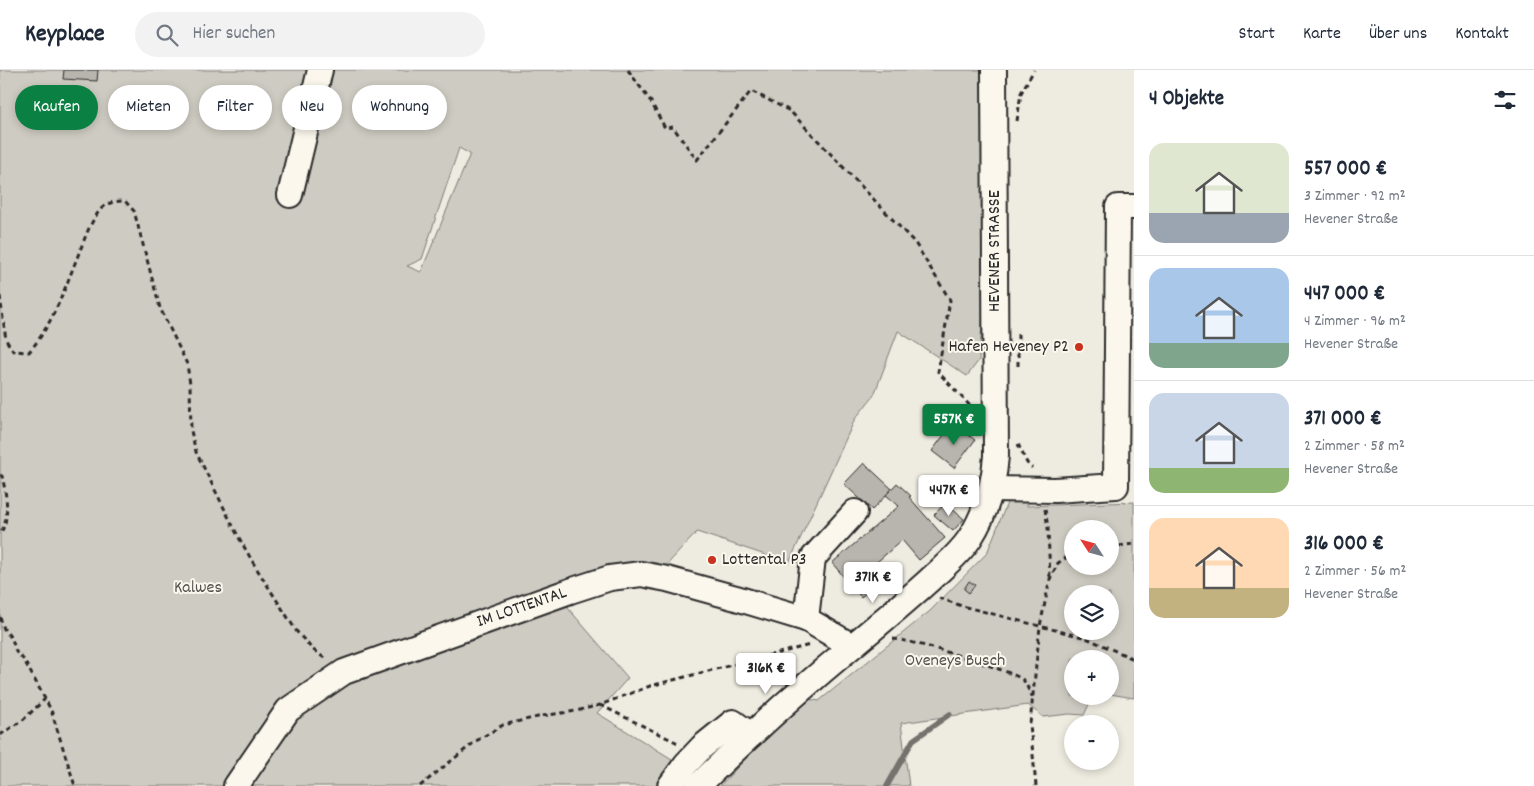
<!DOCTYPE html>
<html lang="de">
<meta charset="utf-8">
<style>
body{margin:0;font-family:Dekko,sans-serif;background:#f2f2f3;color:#1f2937;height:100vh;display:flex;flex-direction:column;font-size:19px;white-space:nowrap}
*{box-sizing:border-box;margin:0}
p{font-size:16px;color:#747a83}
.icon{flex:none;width:28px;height:28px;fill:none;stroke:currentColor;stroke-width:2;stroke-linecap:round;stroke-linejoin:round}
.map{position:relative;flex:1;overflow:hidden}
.side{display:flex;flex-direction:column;background:#fff;width:400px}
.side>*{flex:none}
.guide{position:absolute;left:15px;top:15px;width:475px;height:45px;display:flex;gap:10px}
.needle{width:32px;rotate:306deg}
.buttons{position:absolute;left:1064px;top:450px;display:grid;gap:10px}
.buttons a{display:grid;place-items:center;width:55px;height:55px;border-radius:50%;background:#fff;box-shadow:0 2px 8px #0003;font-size:25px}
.price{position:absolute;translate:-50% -42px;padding:0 11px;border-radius:5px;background:#fff;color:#222;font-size:16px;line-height:32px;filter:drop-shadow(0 1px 2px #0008)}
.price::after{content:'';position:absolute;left:50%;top:30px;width:15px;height:11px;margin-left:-8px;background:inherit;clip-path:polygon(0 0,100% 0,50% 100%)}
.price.active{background:#0b8043;color:#fff}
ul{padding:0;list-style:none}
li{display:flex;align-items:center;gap:15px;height:125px;padding:0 15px}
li+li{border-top:1px solid #e0e1e3}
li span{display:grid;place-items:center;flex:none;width:140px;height:100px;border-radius:15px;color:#555}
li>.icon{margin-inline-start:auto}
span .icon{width:60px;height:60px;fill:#fffc;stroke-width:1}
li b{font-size:21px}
h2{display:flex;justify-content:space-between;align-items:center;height:60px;padding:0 15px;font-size:21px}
.tag{padding:0 18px;border-radius:22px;background:#fff;box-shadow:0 2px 8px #0003;font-size:18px;line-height:45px}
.tag.active{background:#0b8043;color:#fff}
header{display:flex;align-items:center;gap:30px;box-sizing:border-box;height:70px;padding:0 25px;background:#fff;border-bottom:1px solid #e0e1e3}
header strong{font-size:24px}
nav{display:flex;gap:28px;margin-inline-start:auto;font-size:18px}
.search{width:350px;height:45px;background:#f2f2f3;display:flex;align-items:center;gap:12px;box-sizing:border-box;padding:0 18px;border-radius:28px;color:#747a83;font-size:19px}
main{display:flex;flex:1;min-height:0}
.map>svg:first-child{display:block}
</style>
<header>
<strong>Keyplace</strong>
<div class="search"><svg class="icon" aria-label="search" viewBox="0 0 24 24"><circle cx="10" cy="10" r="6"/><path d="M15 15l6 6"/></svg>Hier suchen</div>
<nav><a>Start</a><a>Karte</a><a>Über uns</a><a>Kontakt</a></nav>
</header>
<main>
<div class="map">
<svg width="1134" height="716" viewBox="0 0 1134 716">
<rect width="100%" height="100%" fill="#eeebe0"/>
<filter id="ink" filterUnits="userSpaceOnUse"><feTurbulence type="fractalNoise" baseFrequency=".02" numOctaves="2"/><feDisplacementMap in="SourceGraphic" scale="10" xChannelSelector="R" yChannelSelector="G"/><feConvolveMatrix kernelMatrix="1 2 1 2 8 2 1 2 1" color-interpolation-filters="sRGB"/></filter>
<g filter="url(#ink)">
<!-- green -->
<g fill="#cecbc2" stroke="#7c7b76" fill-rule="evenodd">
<path d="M0,0H981L983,243L979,290L967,306L898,261L874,325L855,349L789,493L697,462L662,500L619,495L578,509L568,538L628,608L597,643L698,705L691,716H0ZM459,78L470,84L421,202L407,196L422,189Z"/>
<path d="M1009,428H1027V436L1134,432V628L1110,624V589H1072V626H1093L1084,645L1069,644L1043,647L1028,635L901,653L909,716H720L802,628L819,631L930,541L987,483ZM1072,459H1110V496H1072ZM1072,524H1110V561H1072Z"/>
</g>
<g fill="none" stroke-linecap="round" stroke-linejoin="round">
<!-- stream -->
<path stroke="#74726e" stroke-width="5.5" d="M887,716L913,670L950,644"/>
</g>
<!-- building -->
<g fill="#b8b5ae" stroke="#2b2b2b">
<path d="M64,0H98L97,11L63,9Z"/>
<path d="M953,353L975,370L954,398L932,381Z"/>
<path d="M864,393L892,419L872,440L844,414Z"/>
<path d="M897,413L911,426L909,427L945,468L919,490L902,470L870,498L881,511L861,527L832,493L899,436L886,425Z"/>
<path d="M945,433L964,449L953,461L934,445Z"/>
<path d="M969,511L975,515L969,523L964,519Z"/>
</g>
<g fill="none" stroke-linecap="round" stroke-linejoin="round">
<!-- minor casing -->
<g stroke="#2b2b2b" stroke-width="28">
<g id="minor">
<path d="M290,125L320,0"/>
<path d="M991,419L1055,420L1116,416L1118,137H1134"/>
<path d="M806,549L813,488L855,442"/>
<path d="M236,716L288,640L344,602L570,521L610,508L641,504L667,509L736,528L806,549L852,576"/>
<path d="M670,716L686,694L702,677L733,652L751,665"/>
<path d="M698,716C746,668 797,622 850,578C879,554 908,530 936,504C948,493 961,482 970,468C986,443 994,414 996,386L994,0"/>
</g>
</g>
<!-- path -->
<g stroke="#2b2b2b" stroke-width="3" stroke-dasharray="5 4" stroke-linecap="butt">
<path d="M628,0L651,32L665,58L673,57L697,90L751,21L790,41L915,173L950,230L938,302L975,341"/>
<path d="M1017,51L1021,23L1034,0"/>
<path d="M0,226L6,270L13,281L29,282C53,254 65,218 79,183C85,168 90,152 101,139C108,132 116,131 125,131L134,141L160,238L187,294L190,314L191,361L196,382L238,466L255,496L297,562L312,579L327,590"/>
<path d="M1018,264V298"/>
<path d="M1018,374L1027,393L1032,398"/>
<path d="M0,405L2,406C6,423 11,448 0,464"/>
<path d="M1045,439L1048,458L1050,509"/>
<path d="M1110,477L1134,474"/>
<path d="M882,497L890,520"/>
<path d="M939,528L962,536L1086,568L1134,589"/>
<path d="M0,547L4,559L12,569L16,582L24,590L51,640L75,716"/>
<path d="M893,569C908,569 1014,601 1023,610C1027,614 1029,622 1032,627"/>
<path d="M600,635L678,673"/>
<path d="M0,665L23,650L45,629"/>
<path d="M420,716L476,671L503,655L542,646L576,641L600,635L650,616L810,575"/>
<path d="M1036,716L1030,654L1040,556L1050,509L1058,493L1072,484"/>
</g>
<!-- minor -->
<use href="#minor" stroke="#fbf7ec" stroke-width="24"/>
</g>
</g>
<!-- markers -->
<g fill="#c8321e" stroke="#fbf7ec" stroke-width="2">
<circle cx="1079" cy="277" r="5"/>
<circle cx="712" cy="490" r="5"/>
</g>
<g text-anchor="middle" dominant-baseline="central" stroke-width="4" stroke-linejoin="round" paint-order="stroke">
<!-- street labels -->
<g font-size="18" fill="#2b2b2b" stroke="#fbf7ec">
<text transform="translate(995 181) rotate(-90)">HEVENER STRASSE</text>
<text transform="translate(522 538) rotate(-19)">IM LOTTENTAL</text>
</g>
<!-- poi labels -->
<g font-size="18" fill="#2b2b2b" stroke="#fbf7ec" text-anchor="end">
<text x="1069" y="277">Hafen Heveney P2</text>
<text x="722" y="490" text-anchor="start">Lottental P3</text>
</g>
<!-- park labels -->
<g font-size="18" fill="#545351" stroke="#fbf7ec">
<text x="198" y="518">Kalwes</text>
<text x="955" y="591">Oveneys Busch</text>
</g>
</g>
</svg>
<div class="buttons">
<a><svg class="needle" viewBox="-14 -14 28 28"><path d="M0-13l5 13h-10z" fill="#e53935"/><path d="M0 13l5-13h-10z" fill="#747a83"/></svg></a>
<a><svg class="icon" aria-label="layers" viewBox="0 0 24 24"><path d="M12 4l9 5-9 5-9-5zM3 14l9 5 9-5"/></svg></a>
<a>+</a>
<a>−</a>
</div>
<b class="price active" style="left:954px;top:376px">557K €</b>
<b class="price" style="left:949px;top:447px">447K €</b>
<b class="price" style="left:873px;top:534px">371K €</b>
<b class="price" style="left:766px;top:625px">316K €</b>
<div class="guide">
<a class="tag active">Kaufen</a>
<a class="tag">Mieten</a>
<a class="tag">Filter</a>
<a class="tag">Neu</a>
<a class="tag">Wohnung</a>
</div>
</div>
<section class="side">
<h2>4 Objekte<svg class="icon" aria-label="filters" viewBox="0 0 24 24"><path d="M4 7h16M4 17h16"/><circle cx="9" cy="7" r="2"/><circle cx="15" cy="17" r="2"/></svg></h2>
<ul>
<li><span style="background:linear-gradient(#dfe7d0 70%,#9aa5b1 0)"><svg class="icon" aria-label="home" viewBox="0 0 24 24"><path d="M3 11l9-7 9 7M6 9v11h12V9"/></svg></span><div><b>557 000 €</b><p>3 Zimmer · 92 m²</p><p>Hevener Straße</p></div></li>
<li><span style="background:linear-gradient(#a9c7e8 75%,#7fa58c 0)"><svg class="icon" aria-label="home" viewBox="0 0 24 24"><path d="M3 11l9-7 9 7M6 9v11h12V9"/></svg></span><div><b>447 000 €</b><p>4 Zimmer · 96 m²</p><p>Hevener Straße</p></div></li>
<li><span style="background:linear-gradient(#c9d6e8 75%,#8fb573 0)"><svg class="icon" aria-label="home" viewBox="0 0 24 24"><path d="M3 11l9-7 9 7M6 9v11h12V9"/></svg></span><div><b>371 000 €</b><p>2 Zimmer · 58 m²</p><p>Hevener Straße</p></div></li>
<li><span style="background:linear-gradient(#ffd9b3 70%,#c2b280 0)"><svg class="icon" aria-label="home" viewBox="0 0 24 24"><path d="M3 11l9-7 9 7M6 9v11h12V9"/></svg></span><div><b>316 000 €</b><p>2 Zimmer · 56 m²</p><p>Hevener Straße</p></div></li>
</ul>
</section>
</main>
